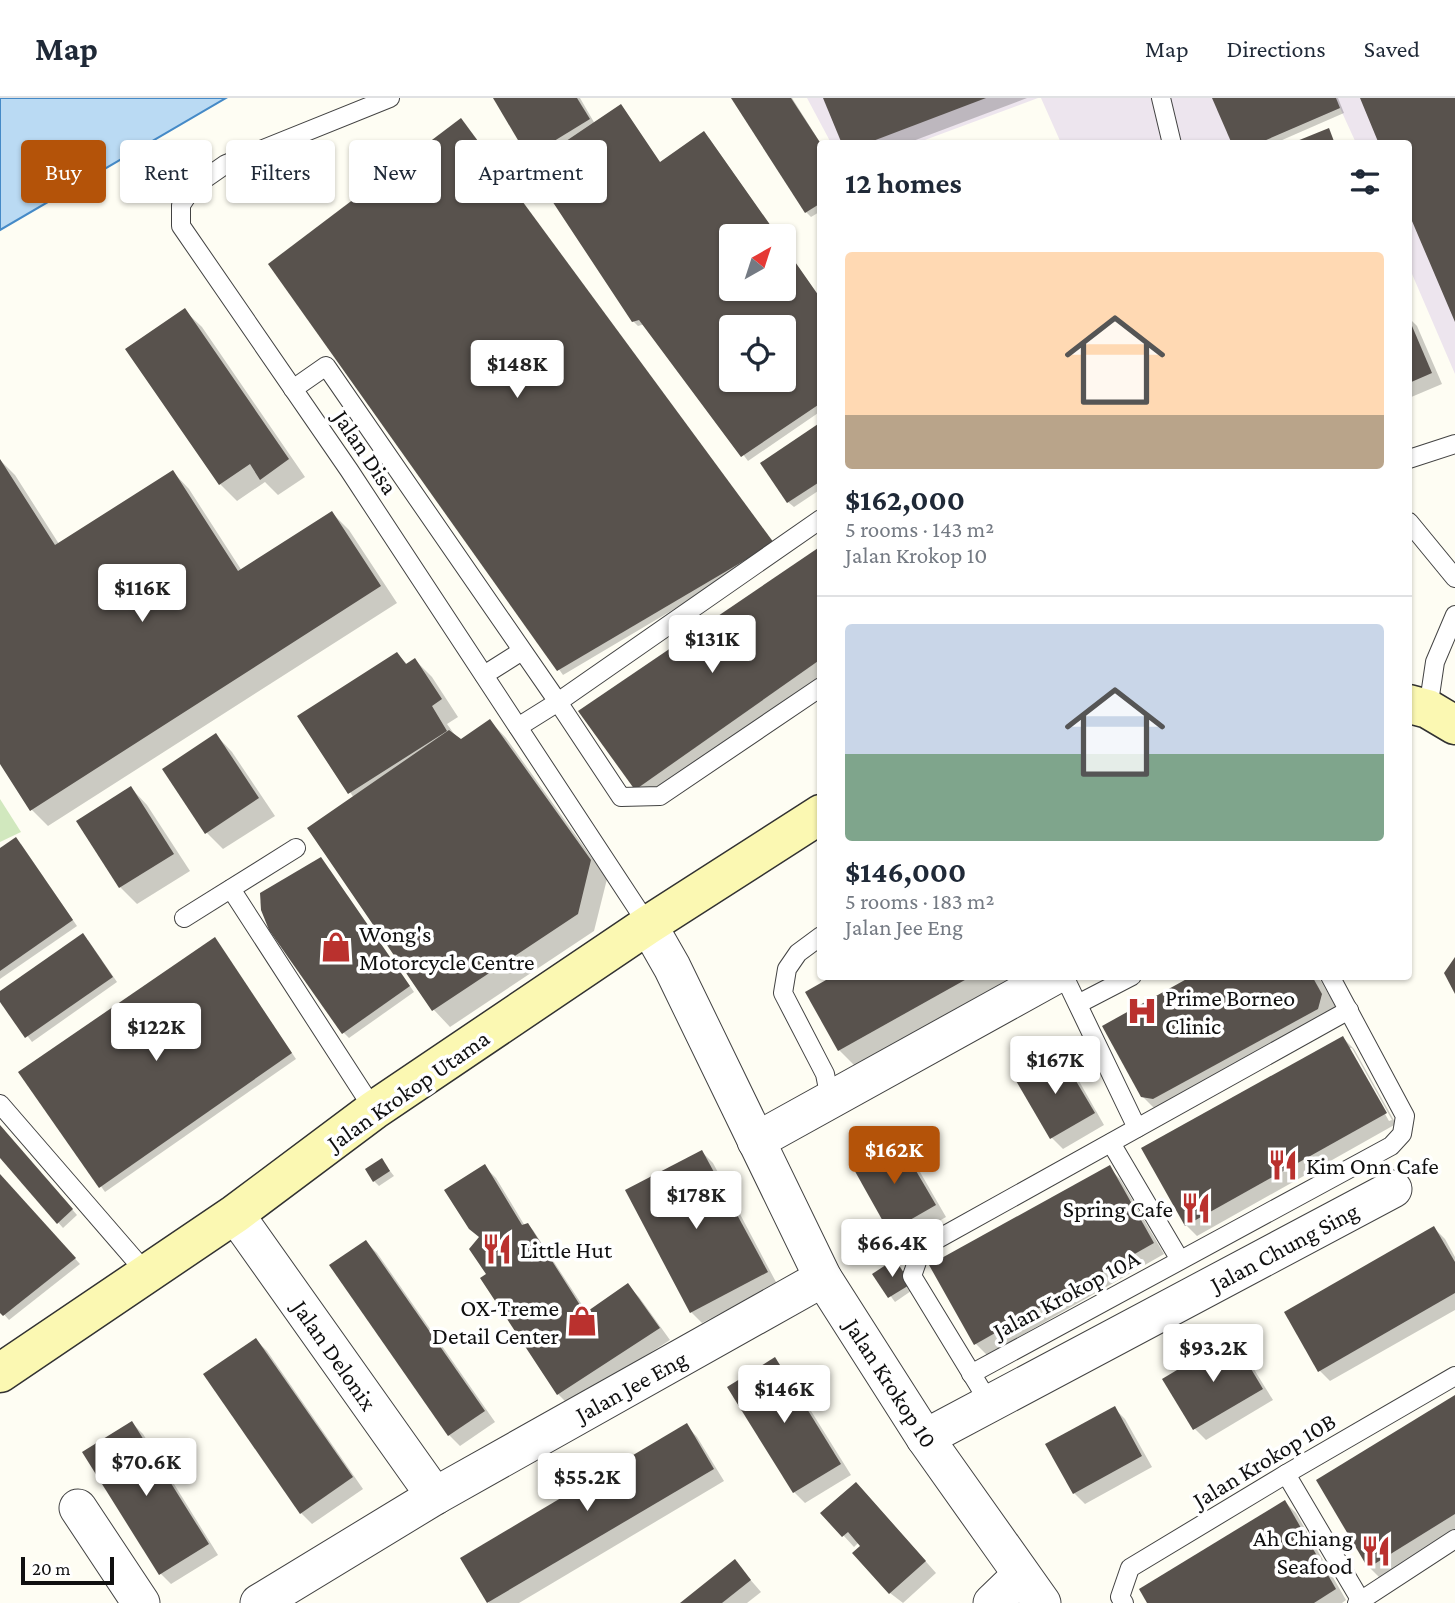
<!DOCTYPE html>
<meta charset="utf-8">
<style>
body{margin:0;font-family:"Crimson Pro",serif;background:#f6f6f7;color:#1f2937;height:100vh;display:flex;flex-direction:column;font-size:26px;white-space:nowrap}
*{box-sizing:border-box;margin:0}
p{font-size:23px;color:#747a83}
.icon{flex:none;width:38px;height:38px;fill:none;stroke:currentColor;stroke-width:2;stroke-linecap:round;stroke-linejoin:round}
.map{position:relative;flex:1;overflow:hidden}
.drawer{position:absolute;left:817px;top:42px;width:595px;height:840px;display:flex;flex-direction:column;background:#fff;border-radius:7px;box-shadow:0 2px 5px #0004}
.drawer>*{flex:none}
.top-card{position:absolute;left:21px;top:42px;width:665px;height:63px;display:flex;gap:14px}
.needle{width:46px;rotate:39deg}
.tools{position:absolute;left:719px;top:126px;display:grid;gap:14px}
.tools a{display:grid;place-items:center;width:77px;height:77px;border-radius:7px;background:#fff;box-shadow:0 2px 5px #0004;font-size:35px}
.scale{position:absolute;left:21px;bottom:18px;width:93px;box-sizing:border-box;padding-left:7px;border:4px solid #101010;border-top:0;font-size:19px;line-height:24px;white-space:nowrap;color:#101010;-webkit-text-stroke:5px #fff;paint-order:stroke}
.price{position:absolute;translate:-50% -60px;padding:0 16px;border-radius:7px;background:#fff;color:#222;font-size:23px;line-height:46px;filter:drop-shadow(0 2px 4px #0008)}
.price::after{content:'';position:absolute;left:50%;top:42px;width:21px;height:16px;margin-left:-10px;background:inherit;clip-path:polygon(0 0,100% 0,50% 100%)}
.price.on{background:#b45309;color:#fff}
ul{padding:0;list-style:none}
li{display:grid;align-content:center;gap:14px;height:371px;padding:0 28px}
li+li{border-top:2px solid #e0e1e3}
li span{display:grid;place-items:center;height:217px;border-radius:7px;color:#555}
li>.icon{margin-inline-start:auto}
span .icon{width:126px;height:126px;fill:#fffc;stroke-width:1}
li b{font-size:30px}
h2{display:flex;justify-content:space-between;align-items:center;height:84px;padding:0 28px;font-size:30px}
.tag{padding:0 24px;border-radius:7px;background:#fff;box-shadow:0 2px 5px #0004;font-size:24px;line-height:63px}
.tag.on{background:#b45309;color:#fff}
header{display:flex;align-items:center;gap:42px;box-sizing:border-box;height:98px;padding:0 35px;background:#fff;border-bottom:2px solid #e0e1e3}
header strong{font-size:33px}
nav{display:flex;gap:38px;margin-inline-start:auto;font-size:24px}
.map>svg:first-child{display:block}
</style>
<header>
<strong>Map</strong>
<nav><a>Map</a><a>Directions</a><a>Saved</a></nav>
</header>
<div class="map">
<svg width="1455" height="1505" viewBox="0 0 1455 1505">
<rect width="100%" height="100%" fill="#fefdf3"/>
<!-- industrial -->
<g fill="#ede5ee">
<path d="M807,0H1038L914,46L831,45Z"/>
<path d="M1041,0H1455V276L1409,169V46L1356,45L1340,10L1257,45H1061Z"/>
</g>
<!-- green -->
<path fill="#d1e8be" d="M0,701L21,734L0,744Z"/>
<!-- water -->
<path fill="#badaf3" stroke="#458ac7" stroke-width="2" d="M0,0H226L0,132Z"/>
<!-- shadow -->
<g fill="#0003" fill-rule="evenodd">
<path d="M495,0H580L595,26L661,65L709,40L777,138H732V191H784V149L821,202V313L748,363L645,226L638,228L633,223ZM732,229H784V282H732Z"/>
<path d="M733,0H792L821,46V113L811,119L806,114Z"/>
<path d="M825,0H1027L905,46H844Z"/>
<path d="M1214,0H1338L1344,15L1273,46H1234Z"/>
<path d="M461,22L777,450L563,577L271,166Z"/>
<path d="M185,213L202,229L305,379L278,397L265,384L237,403L220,386Z"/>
<path d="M1409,220L1417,228L1442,286L1409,300Z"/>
<path d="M821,327V391L794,409L788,404Z"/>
<path d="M0,362L15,377L59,446L173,374L189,391L242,473L332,415L349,432L397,505L48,728L32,712L0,663Z"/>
<path d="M821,451V590L653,708L636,691Z"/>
<path d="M397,556L408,567L415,562L432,579L458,619L447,626L457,640L462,643L490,623L506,640L607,781L594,833L450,929L434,912L310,730L354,700L300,619Z"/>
<path d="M216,637L232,654L275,718L223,751L206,734Z"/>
<path d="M131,690L147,707L190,773L137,806L120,789L78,724Z"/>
<path d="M21,746L77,828L0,881V752Z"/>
<path d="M326,767L414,894L349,940L344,935Z"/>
<path d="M215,841L296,961L105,1094L20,974Z"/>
<path d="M88,842L117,884L32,944L0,901V895Z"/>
<path d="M837,878H1019L856,969L839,952Z"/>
<path d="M1102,878H1145L1124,891L1111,888Z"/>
<path d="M1195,878H1318L1339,914L1160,1016L1142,998Z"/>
<path d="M1343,940L1354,951L1396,1026L1197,1138L1186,1127ZM1348,950H1352L1392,1022L1389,1023Z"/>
<path d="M1060,958L1071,969L1104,1027L1063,1051L1052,1040Z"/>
<path d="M0,1028L77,1117L63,1130L0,1058Z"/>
<path d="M898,1044L909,1055L946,1119L902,1144L891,1133L854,1069Z"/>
<path d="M702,1054L713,1065L777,1186L702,1225L691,1214Z"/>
<path d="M382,1063L394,1078L379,1088L374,1083Z"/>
<path d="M485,1069L496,1080L525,1128L528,1127L533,1132L588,1216L628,1188L639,1199L670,1242L569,1307L558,1296L483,1180L488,1177L480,1140Z"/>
<path d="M1109,1070L1120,1081L1164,1156L987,1257L976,1246L931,1167Z"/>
<path d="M0,1078L80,1166L9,1222L0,1212Z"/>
<path d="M1434,1130L1445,1141L1455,1159V1212L1330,1283L1319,1272Z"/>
<path d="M366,1144L377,1155L495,1324L460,1348L449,1337L331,1168Z"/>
<path d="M895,1164L914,1191L895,1204L875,1177Z"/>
<path d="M1231,1241L1242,1252L1273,1302L1206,1342L1195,1331L1164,1281Z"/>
<path d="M256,1242L267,1253L363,1391L312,1426L301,1415Z"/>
<path d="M775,1262L786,1273L851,1377L805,1405L794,1394Z"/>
<path d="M1455,1299V1434L1380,1480L1369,1469Z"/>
<path d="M1114,1310L1125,1321L1152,1369L1085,1406L1074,1395Z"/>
<path d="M132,1325L143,1336L218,1457L171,1486L160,1475Z"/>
<path d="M686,1327L697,1339L724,1383L519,1505H489L462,1461Z"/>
<path d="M867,1397L936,1475L903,1505L890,1495L855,1455L862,1448L859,1444L854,1449L823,1415Z"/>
<path d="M1285,1404L1296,1415L1346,1502L1342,1505H1149Z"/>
<path d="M735,1464L761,1494L747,1505H683Z"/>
</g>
<!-- building -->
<g fill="#58524d" fill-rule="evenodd">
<path d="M493,0H577L590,21L528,59Z"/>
<path d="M731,0H791L821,46V105L805,115Z"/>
<path d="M823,0H986L865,46H842Z"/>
<path d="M1212,0H1336L1340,10L1257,46H1232Z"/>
<path d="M1360,0H1455V224L1409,116V46H1379Z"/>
<path d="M621,6L660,64L704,33L778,138H732V191H784V148L821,201V305L741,359L639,222L632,224L529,68ZM732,229H784V282H732Z"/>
<path d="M461,20L774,445L557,573L268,166Z"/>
<path d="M1329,30L1335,46H1292V45Z"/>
<path d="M185,210L289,361L260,382L250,366L219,387L125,251Z"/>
<path d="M1409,221L1432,275L1409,285Z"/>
<path d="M821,324V383L787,405L760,365Z"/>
<path d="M0,361L55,447L173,372L238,473L332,413L381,488L30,713L0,666Z"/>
<path d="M821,448V561L635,692L578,613Z"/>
<path d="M397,554L406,566L415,560L442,601L432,608L447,633L348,696L297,618Z"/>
<path d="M490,621L591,762L578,816L432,913L307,730L449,632L461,641Z"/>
<path d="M216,635L259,700L205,736L162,671Z"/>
<path d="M131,688L174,756L119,790L76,723Z"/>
<path d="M16,739L73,822L0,873V750Z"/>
<path d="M321,759L410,888L342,936L269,832L261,812L260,795Z"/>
<path d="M83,835L113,879L25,940L0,904V893Z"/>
<path d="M215,839L292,955L99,1090L18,974Z"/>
<path d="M1455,859V896L1444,875Z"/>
<path d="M833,878H972L838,953L805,894Z"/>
<path d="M1192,878H1312L1322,896L1318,911L1153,1001L1141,999L1102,928Z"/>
<path d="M1343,938L1387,1015L1185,1128L1141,1050Z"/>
<path d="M1060,956L1095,1015L1050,1041L1015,981Z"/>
<path d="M0,1027L73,1111L57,1126L0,1060Z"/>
<path d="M898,1042L936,1107L889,1134L852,1068Z"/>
<path d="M702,1052L768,1174L690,1215L625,1092Z"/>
<path d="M382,1060L390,1073L373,1084L365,1071Z"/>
<path d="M485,1066L522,1127L528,1125L585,1215L628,1185L660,1230L557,1297L480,1180L486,1176L469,1151L479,1139L469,1131L444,1092Z"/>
<path d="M1110,1067L1154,1145L974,1247L929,1167Z"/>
<path d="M0,1076L76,1160L3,1218L0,1215Z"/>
<path d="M1434,1128L1455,1164V1195L1318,1274L1284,1214Z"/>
<path d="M366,1142L485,1313L448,1338L329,1167Z"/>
<path d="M895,1161L911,1186L888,1200L872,1176Z"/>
<path d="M1232,1239L1263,1291L1193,1332L1162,1281Z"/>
<path d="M256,1240L353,1379L300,1416L203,1276Z"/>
<path d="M775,1259L841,1366L793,1395L727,1289Z"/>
<path d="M1455,1297V1416L1368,1470L1316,1382Z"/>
<path d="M1115,1308L1142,1358L1073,1396L1045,1346Z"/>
<path d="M132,1323L209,1446L159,1477L82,1354Z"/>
<path d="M687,1325L714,1371L487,1505L460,1460Z"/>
<path d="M856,1384L926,1463L889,1496L852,1455L860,1448L848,1434L842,1439L820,1415Z"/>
<path d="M1285,1402L1336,1491L1314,1505H1147L1139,1491Z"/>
<path d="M735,1461L751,1482L722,1505H680Z"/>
</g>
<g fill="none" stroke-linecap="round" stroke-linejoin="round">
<!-- lane casing -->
<g stroke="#434343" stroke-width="20">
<g id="lane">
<path d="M390,0L226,66L193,89L181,107V128L349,372L648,827"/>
<path d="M1161,0L1172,46"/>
<path d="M293,291L326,268L558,604L821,421"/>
<path d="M1409,361L1455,346"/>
<path d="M1409,424L1455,480"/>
<path d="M484,577L522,553"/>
<path d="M1428,611L1435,564L1455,517"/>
<path d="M518,629L558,604L621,699L660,698L821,589"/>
<path d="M231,791L374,1012"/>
<path d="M184,820L296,750"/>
<path d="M821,838L798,855L787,871L783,895L825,976L828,991L825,1005"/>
<path d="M1064,878L1137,1030"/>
<path d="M1078,906L1132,878"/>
<path d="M0,1006L148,1177"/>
<path d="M1111,1045L1180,1162"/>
<path d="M971,1276L1391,1048L1402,1036L1405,1018L1330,878"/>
<path d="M990,1306L912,1178L919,1158L936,1142L1349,912"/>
<path d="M1286,1376L1361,1503"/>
<path d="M1124,1505L1120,1499L1130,1470L1286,1376L1455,1278"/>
<path d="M1357,1505L1455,1441"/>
</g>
</g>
<!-- street casing -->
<g stroke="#434343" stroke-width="39">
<g id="street">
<path d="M648,827L672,869L823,1180L925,1340L1042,1505"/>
<path d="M756,1043L1054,878"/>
<path d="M235,1116L435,1398"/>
<path d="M925,1340L1393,1091"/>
<path d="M78,1410L141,1505"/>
<path d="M259,1505L435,1398L823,1180"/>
<path d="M992,1505L1021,1477"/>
</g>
</g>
<!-- secondary casing -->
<g stroke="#323232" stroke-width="41">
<g id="secondary">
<path d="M1409,606L1428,611L1455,627"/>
<path d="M0,1275L235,1116L374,1012L648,827L821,716"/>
</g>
</g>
<!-- lane -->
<use href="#lane" stroke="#fff" stroke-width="18"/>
<!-- street -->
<use href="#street" stroke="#fff" stroke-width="37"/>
<!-- secondary -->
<use href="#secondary" stroke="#fbf8b2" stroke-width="38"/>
</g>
<!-- icons -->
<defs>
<g id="shop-bare" transform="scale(2.415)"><path d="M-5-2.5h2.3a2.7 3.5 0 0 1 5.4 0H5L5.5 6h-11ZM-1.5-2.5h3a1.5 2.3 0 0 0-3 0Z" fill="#ba312e" stroke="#fff" stroke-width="2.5" paint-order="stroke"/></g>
<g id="hospital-bare" transform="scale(2.415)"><path d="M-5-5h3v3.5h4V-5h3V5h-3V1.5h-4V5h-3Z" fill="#ba312e" stroke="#fff" stroke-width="2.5" paint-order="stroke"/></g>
<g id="restaurant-bare" transform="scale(2.415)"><path d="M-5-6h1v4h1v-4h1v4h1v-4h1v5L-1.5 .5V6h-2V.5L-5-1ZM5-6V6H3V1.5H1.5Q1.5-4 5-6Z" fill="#ba312e" stroke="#fff" stroke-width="2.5" paint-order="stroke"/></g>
</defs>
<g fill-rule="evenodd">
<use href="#shop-bare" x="336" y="849"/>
<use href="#hospital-bare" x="1142" y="913"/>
<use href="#restaurant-bare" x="1283" y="1067"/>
<use href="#restaurant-bare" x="1196" y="1110"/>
<use href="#restaurant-bare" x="497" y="1151"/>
<use href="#shop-bare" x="582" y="1223"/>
<use href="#restaurant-bare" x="1376" y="1453"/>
</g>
<g text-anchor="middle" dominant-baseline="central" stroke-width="7" stroke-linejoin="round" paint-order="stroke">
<!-- street labels -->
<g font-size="24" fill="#101010" stroke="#fff">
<text transform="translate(366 354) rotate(56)">Jalan Disa</text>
<text transform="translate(408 992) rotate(-35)">Jalan Krokop Utama</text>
<text transform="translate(1284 1149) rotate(-28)">Jalan Chung Sing</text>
<text transform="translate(1066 1196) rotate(-28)">Jalan Krokop 10A</text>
<text transform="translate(335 1257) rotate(55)">Jalan Delonix</text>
<text transform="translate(891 1285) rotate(57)">Jalan Krokop 10</text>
<text transform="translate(631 1288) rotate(-29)">Jalan Jee Eng</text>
<text transform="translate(1264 1362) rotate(-31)">Jalan Krokop 10B</text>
</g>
<!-- poi labels -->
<g font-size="24" fill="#101010" stroke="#fff" text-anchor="start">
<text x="359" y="835">Wong's<tspan x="359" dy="28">Motorcycle Centre</tspan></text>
<text x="1165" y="899">Prime Borneo<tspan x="1165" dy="28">Clinic</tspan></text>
<text x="1306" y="1067">Kim Onn Cafe</text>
<text x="1173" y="1110" text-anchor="end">Spring Cafe</text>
<text x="520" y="1151">Little Hut</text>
<text x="559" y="1209" text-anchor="end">OX-Treme<tspan x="559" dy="28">Detail Center</tspan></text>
<text x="1353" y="1439" text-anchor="end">Ah Chiang<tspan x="1353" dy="28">Seafood</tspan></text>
</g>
</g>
</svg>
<div class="tools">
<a><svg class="needle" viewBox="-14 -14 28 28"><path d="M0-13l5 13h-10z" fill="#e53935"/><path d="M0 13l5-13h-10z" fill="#747a83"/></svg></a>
<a><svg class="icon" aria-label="locate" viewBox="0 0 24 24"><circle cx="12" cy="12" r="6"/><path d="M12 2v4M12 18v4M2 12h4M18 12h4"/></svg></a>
</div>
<div class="scale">20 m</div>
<b class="price" style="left:517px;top:302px">$148K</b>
<b class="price" style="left:142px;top:526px">$116K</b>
<b class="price" style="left:712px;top:577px">$131K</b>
<b class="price" style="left:156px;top:965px">$122K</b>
<b class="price" style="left:1055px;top:998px">$167K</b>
<b class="price on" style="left:894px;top:1088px">$162K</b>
<b class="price" style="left:696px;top:1133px">$178K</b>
<b class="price" style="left:892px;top:1181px">$66.4K</b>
<b class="price" style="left:1213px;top:1286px">$93.2K</b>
<b class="price" style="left:784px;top:1327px">$146K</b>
<b class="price" style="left:146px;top:1400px">$70.6K</b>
<b class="price" style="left:587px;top:1415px">$55.2K</b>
<div class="top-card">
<a class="tag on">Buy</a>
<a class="tag">Rent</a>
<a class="tag">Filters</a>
<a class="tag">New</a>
<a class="tag">Apartment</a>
</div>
<section class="drawer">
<h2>12 homes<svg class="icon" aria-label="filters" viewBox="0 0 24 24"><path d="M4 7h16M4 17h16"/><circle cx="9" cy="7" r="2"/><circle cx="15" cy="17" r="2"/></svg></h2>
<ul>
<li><span style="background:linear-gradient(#ffd9b3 75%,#b9a48a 0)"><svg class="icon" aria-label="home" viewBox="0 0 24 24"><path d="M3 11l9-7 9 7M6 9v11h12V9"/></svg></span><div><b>$162,000</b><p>5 rooms · 143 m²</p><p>Jalan Krokop 10</p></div></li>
<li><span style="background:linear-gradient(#c9d6e8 60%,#7fa58c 0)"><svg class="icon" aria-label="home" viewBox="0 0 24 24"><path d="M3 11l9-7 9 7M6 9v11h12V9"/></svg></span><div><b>$146,000</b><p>5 rooms · 183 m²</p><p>Jalan Jee Eng</p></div></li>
</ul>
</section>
</div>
